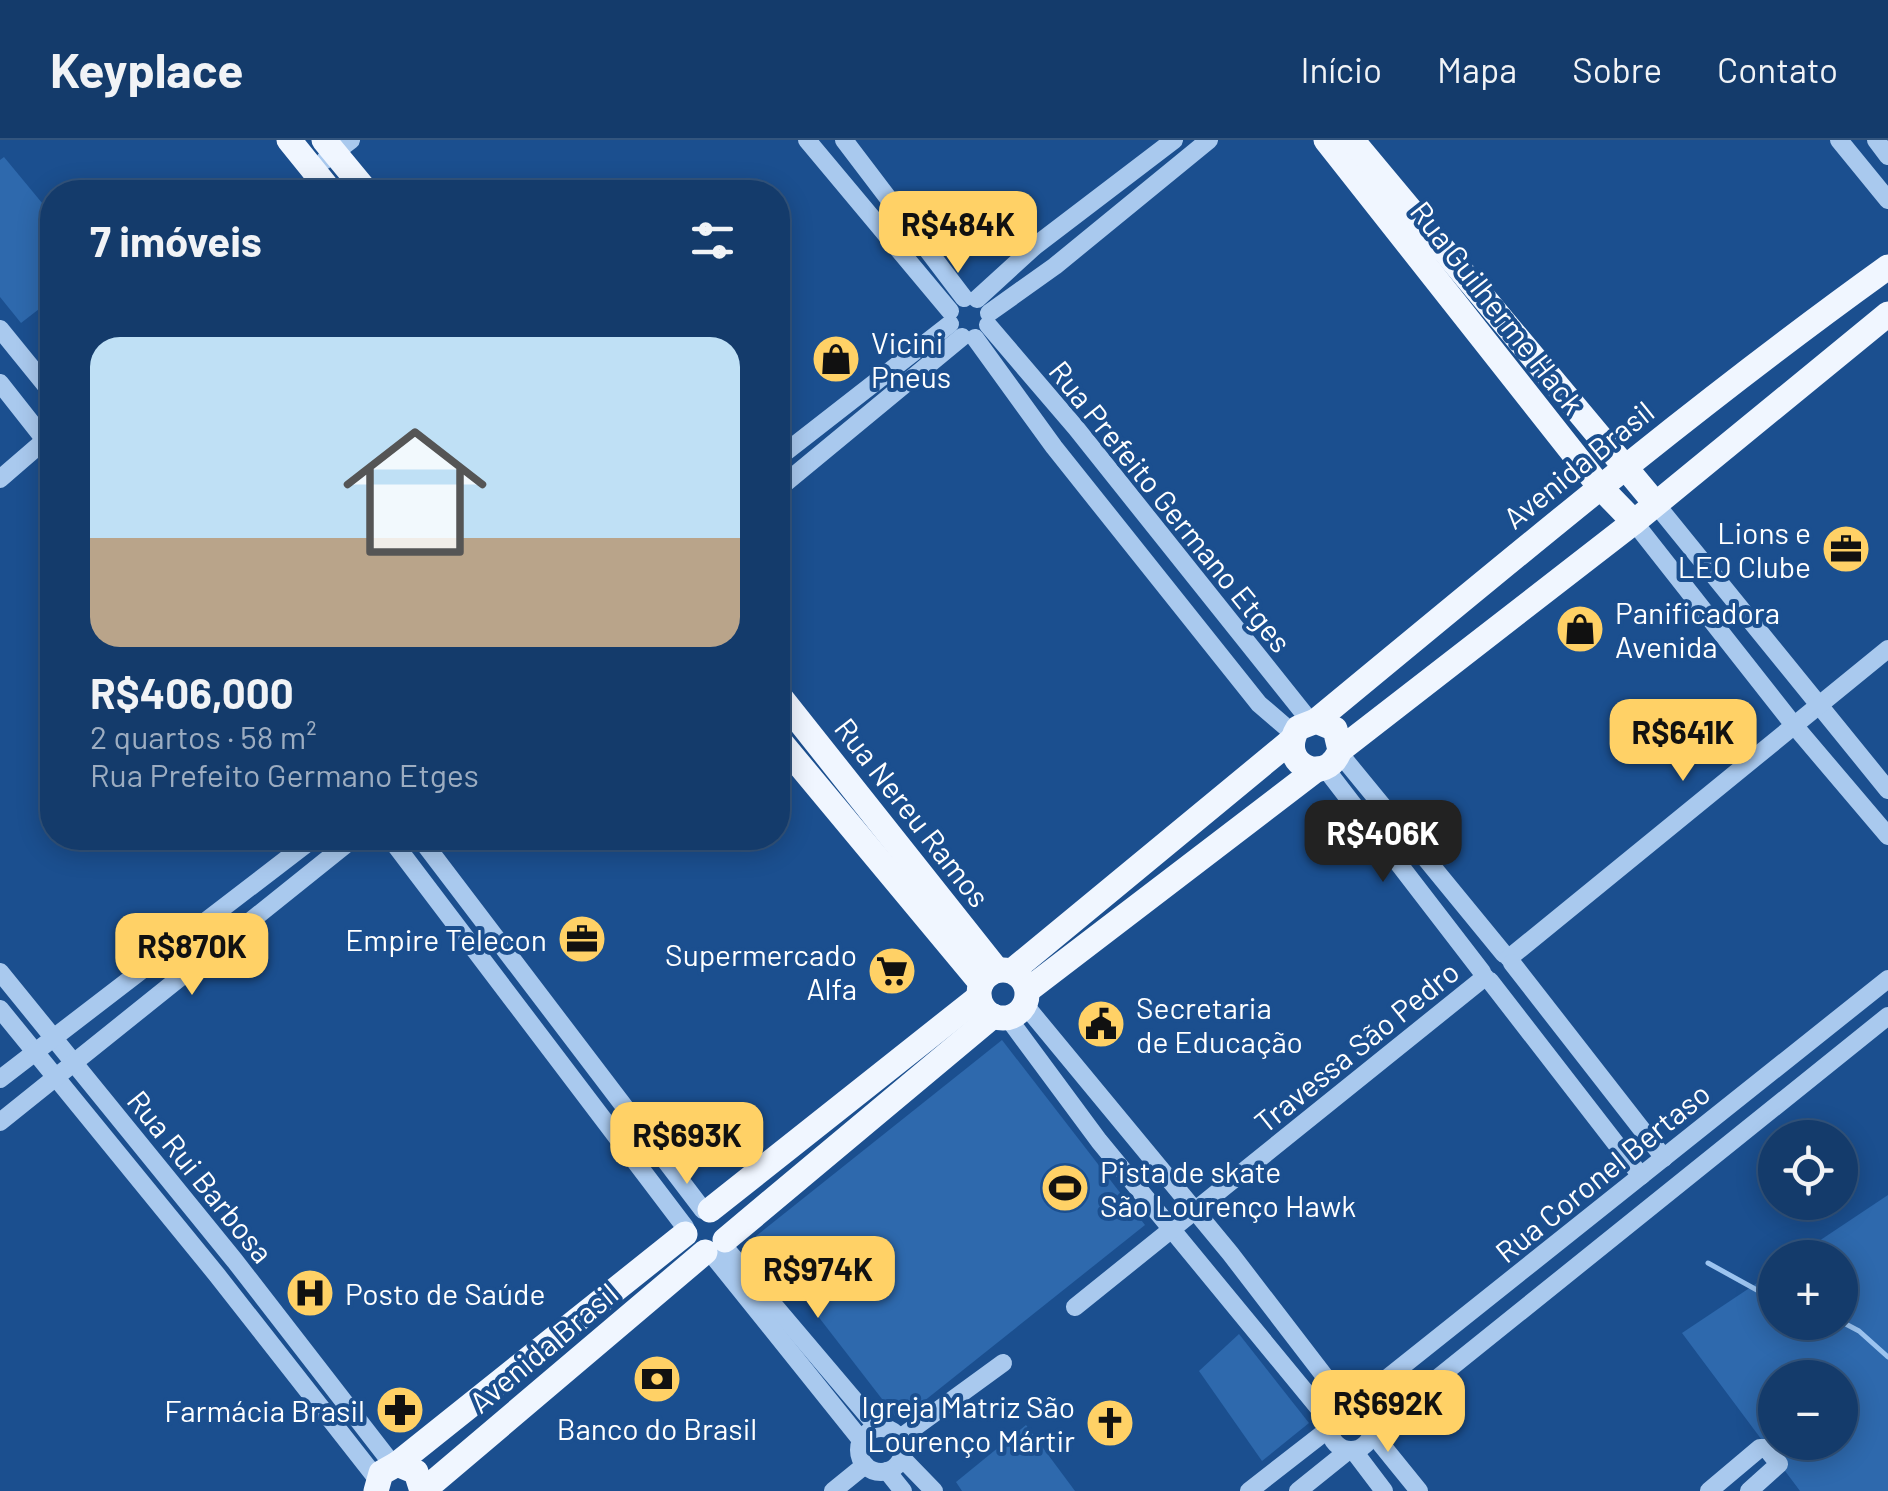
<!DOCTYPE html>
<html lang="pt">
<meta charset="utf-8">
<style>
body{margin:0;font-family:Barlow,sans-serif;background:#1d4271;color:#f1f3f6;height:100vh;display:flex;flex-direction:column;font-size:38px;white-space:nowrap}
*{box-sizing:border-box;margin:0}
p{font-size:32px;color:#9dadc1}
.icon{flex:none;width:55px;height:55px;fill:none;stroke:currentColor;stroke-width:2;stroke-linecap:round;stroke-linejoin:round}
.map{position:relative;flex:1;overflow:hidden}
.details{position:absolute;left:40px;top:40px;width:750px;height:670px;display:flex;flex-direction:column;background:#143b6b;border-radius:40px;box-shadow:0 5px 25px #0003,0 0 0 2px #33557e}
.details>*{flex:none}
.buttons{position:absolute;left:1758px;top:980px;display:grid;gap:20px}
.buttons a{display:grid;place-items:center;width:100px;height:100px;border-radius:50%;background:#143b6b;box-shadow:0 5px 25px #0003,0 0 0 2px #33557e;font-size:50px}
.price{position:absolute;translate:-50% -85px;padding:0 22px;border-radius:20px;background:#ffd166;color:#111;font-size:32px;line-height:65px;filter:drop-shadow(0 2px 5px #0008)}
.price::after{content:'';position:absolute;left:50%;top:60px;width:30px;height:22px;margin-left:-15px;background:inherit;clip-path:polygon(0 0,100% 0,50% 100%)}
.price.selected{background:#222;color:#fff}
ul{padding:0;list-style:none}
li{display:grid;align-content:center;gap:20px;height:530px;padding:0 50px}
li span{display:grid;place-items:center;height:310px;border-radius:30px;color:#555}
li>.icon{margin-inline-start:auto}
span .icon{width:180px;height:180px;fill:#fffc;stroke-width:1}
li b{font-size:42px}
h2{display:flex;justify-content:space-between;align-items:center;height:120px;padding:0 50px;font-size:42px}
header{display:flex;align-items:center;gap:60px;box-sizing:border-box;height:140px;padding:0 50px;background:#143b6b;border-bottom:2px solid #33557e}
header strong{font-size:48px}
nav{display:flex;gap:55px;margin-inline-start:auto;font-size:35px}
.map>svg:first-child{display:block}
</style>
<header>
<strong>Keyplace</strong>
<nav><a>Início</a><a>Mapa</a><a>Sobre</a><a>Contato</a></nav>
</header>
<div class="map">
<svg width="1888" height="1351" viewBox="0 0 1888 1351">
<rect width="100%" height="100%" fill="#1b4f8f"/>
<!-- green -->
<g fill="#2e69ad" fill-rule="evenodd">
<path d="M4,17L52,75V159L21,183L0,157V20Z"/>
<path d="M1002,900L1145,1085L899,1281L756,1096Z"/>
<path d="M1888,1055V1351H1800L1682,1193L1775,1131V1182H1840V1118L1795,1117ZM1775,1238H1840V1302H1775Z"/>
<path d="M1239,1194L1309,1283L1262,1321L1199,1231Z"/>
<path d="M1026,1285L1075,1351H962L956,1342Z"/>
</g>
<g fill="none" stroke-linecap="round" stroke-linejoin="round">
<!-- stream -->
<g stroke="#9cc4f0" stroke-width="5">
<path d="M1708,1123L1775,1160"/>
<path d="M1840,1181L1859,1191L1888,1217"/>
</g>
<!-- minor -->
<g stroke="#a9c9ee" stroke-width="18">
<path d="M807,0L950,171"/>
<path d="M844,0L964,158"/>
<path d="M1839,0L1888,60"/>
<path d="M1876,0L1888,16"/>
<path d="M325,20L351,0"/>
<path d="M977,159L1035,106L1174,0"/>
<path d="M989,173L1055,126L1209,0"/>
<path d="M988,185L1076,288L1310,581"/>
<path d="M0,189L52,253"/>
<path d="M975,198L1054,307L1259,564L1294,594"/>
<path d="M0,243L52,309"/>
<path d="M778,318L950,184"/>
<path d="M0,339L52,294"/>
<path d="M778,349L962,197"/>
<path d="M1655,363L1888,650"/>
<path d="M1634,382L1793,584L1888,696"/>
<path d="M1340,614L1504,814"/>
<path d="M1325,628L1482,832"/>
<path d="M390,698L685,1087"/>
<path d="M420,698L703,1070"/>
<path d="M1509,818L1888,509"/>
<path d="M1512,823L1664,1018"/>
<path d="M0,832L235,1121L393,1325"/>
<path d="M1490,841L1641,1036"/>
<path d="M1025,865L1230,1113L1349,1268"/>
<path d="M0,869L217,1135L377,1339"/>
<path d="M1008,878L1099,1001L1331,1283"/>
<path d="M0,939L314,698"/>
<path d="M0,982L354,698"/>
<path d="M722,1104L878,1288"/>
<path d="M710,1112L861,1300"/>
<path d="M1075,1167L1485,837"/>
<path d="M1351,1267L1888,839"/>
<circle cx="1351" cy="1289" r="21"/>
<circle cx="881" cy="1310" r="22"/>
<path d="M1373,1290L1888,876"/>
<path d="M1372,1293L1419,1351"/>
<path d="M900,1298L1003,1223"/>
<path d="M1353,1310L1384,1351"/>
<path d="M902,1318L934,1351"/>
<path d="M887,1331L903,1351"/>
<path d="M833,1351L865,1325"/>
<path d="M1249,1351L1330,1288"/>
<path d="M1298,1351L1349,1310"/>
<path d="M1709,1351L1760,1308H1766L1779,1324L1749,1351"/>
</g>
<!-- major -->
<g stroke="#f0f6ff" stroke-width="25">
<path d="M289,0L331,52"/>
<path d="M324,0L367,52"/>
<path d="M1326,0L1600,347L1634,382"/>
<path d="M1352,0L1655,363"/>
<path d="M778,554L997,830"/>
<path d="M1316,581C1504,426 1690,269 1888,127"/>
<path d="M778,599L981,843"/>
<path d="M1340,610L1335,589L1316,581L1298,588C1276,624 1326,648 1340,610L1634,382L1888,174"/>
<circle cx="1003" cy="854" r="24"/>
<path d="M1012,831L1292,600"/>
<path d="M1028,850L1317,629"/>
<path d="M710,1070L979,857"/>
<path d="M725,1100L993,876"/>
<path d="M397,1324L685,1094"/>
<path d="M376,1351L381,1333L397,1324L416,1332L422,1351"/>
<path d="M423,1351L705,1112"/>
</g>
</g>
<!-- icons -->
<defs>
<g id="shop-disc" transform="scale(2.5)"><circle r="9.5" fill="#ffd166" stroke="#1b4f8f"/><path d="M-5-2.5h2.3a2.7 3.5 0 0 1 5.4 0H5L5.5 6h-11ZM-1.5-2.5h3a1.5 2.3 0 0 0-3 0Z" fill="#111"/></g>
<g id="office-disc" transform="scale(2.5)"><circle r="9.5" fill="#ffd166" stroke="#1b4f8f"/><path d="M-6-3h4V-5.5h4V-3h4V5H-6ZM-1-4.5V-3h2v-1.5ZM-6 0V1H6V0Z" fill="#111"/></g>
<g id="supermarket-disc" transform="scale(2.5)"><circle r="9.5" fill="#ffd166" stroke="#1b4f8f"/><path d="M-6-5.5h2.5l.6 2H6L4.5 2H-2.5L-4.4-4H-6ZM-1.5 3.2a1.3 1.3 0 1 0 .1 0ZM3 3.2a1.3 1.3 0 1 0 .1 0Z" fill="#111"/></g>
<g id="civic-disc" transform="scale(2.5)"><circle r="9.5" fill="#ffd166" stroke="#1b4f8f"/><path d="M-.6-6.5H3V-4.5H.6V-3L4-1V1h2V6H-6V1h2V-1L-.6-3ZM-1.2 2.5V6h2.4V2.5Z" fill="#111"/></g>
<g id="stadium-disc" transform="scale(2.5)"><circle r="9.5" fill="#ffd166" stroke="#1b4f8f"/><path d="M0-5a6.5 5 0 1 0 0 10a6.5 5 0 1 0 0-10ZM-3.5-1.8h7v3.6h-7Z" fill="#111"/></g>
<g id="hospital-disc" transform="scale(2.5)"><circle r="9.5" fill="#ffd166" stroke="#1b4f8f"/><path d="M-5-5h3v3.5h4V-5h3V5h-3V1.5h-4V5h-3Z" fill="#111"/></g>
<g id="bank-disc" transform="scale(2.5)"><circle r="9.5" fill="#ffd166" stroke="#1b4f8f"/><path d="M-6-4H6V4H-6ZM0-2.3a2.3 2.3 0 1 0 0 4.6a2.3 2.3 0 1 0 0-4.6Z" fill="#111"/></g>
<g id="pharmacy-disc" transform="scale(2.5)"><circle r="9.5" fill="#ffd166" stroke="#1b4f8f"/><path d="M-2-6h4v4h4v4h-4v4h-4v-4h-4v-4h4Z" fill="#111"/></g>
<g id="church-disc" transform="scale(2.5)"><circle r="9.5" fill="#ffd166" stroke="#1b4f8f"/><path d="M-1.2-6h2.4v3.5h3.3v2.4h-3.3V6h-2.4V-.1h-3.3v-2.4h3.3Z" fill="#111"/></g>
</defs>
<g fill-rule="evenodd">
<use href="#shop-disc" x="836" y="219"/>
<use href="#office-disc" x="1846" y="409"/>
<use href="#shop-disc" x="1580" y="489"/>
<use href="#office-disc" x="582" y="799"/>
<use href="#supermarket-disc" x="892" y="831"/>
<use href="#civic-disc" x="1101" y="884"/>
<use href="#stadium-disc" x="1065" y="1048"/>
<use href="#hospital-disc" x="310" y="1153"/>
<use href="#bank-disc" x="657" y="1239"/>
<use href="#pharmacy-disc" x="400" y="1270"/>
<use href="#church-disc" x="1110" y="1283"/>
</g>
<g text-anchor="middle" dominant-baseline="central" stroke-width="8" stroke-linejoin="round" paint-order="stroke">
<!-- street labels -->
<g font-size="30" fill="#fff" stroke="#1b4f8f">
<text transform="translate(1498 167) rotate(52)">Rua Guilherme Hack</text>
<text transform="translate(1578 324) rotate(-39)">Avenida Brasil</text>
<text transform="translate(1171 366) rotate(51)">Rua Prefeito Germano Etges</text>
<text transform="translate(913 672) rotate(52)">Rua Nereu Ramos</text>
<text transform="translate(1356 906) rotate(-39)">Travessa São Pedro</text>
<text transform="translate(1602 1032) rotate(-39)">Rua Coronel Bertaso</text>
<text transform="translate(201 1036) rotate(51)">Rua Rui Barbosa</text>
<text transform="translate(543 1207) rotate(-40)">Avenida Brasil</text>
</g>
<!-- poi labels -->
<g font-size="30" fill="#fff" stroke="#1b4f8f" text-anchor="start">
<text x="871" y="202">Vicini<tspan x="871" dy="34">Pneus</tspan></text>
<text x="1811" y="392" text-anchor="end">Lions e<tspan x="1811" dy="34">LEO Clube</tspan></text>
<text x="1615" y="472">Panificadora<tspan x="1615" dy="34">Avenida</tspan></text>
<text x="547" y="799" text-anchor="end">Empire Telecon</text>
<text x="857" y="814" text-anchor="end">Supermercado<tspan x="857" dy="34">Alfa</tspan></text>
<text x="1136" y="867">Secretaria<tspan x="1136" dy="34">de Educação</tspan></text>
<text x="1100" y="1031">Pista de skate<tspan x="1100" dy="34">São Lourenço Hawk</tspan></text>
<text x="345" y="1153">Posto de Saúde</text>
<text x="1075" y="1266" text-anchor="end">Igreja Matriz São<tspan x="1075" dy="34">Lourenço Mártir</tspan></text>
<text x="365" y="1270" text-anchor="end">Farmácia Brasil</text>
<text x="657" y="1288" text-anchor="middle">Banco do Brasil</text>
</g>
</g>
</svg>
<div class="buttons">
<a><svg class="icon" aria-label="locate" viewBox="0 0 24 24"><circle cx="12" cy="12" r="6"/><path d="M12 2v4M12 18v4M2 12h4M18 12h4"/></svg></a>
<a>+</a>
<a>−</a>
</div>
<b class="price" style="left:958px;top:136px">R$484K</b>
<b class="price" style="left:1683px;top:644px">R$641K</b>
<b class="price selected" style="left:1383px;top:745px">R$406K</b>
<b class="price" style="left:192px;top:858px">R$870K</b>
<b class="price" style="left:687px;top:1047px">R$693K</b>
<b class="price" style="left:818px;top:1181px">R$974K</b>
<b class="price" style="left:1388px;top:1315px">R$692K</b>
<section class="details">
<h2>7 imóveis<svg class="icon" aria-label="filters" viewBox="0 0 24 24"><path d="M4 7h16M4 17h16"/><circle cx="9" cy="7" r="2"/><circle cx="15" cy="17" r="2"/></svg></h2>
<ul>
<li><span style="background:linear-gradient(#bfe0f5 65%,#b9a48a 0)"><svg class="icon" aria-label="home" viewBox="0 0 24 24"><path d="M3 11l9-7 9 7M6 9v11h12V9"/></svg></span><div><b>R$406,000</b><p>2 quartos · 58 m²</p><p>Rua Prefeito Germano Etges</p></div></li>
</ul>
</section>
</div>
